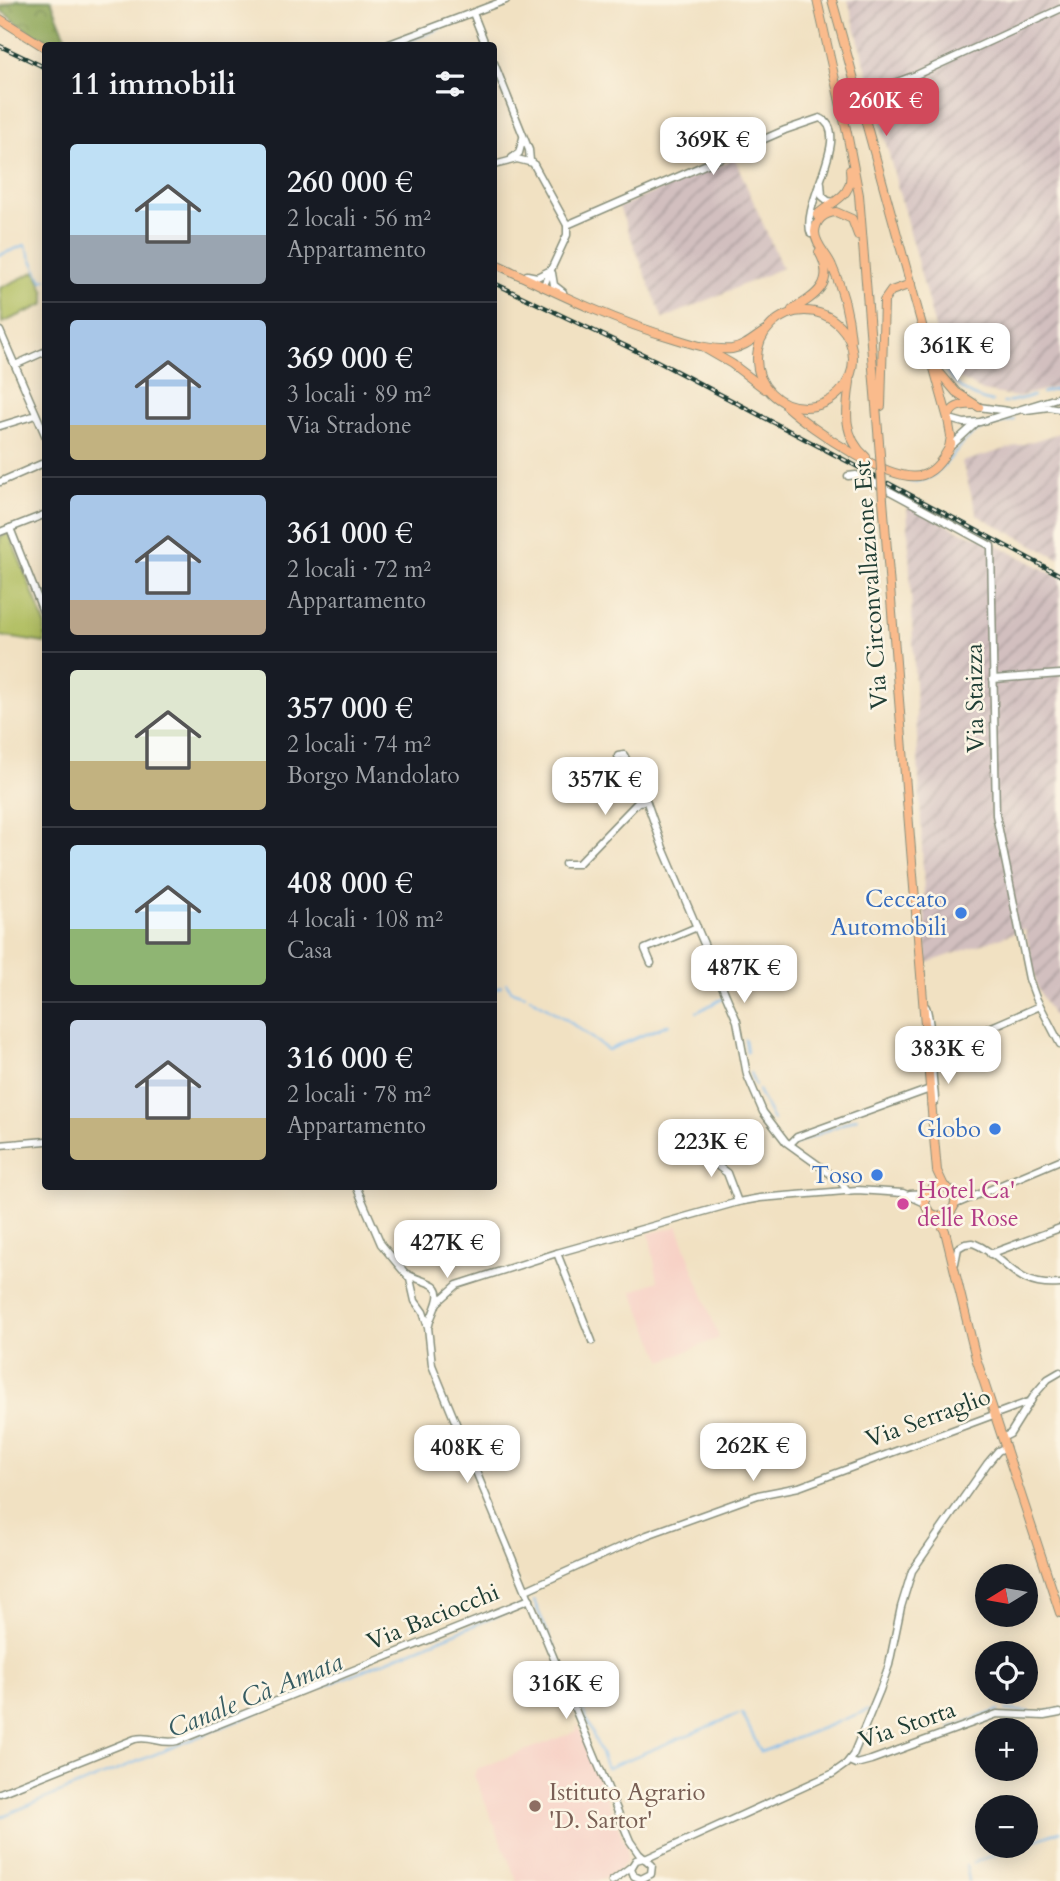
<!DOCTYPE html>
<html lang="it">
<meta charset="utf-8">
<style>
body{margin:0;font-family:Cardo,serif;background:#242831;color:#f1f3f6;height:100vh;display:flex;flex-direction:column;font-size:26px;white-space:nowrap}
*{box-sizing:border-box;margin:0}
p{font-size:23px;color:#9ea1a6}
.icon{flex:none;width:38px;height:38px;fill:none;stroke:currentColor;stroke-width:2;stroke-linecap:round;stroke-linejoin:round}
.map{position:relative;flex:1;overflow:hidden}
.details{position:absolute;left:42px;top:42px;width:455px;height:1148px;display:flex;flex-direction:column;background:#171b24;border-radius:7px;box-shadow:0 4px 18px #0003}
.details>*{flex:none}
.needle{width:46px;rotate:259deg}
.fabs{position:absolute;left:975px;top:1564px;display:grid;gap:14px}
.fabs a{display:grid;place-items:center;width:63px;height:63px;border-radius:50%;background:#171b24;box-shadow:0 4px 18px #0003;font-size:35px}
.price{position:absolute;translate:-50% -60px;padding:0 16px;border-radius:14px;background:#fff;color:#222;font-size:23px;line-height:46px;filter:drop-shadow(0 2px 4px #0008)}
.price::after{content:'';position:absolute;left:50%;top:42px;width:21px;height:16px;margin-left:-10px;background:inherit;clip-path:polygon(0 0,100% 0,50% 100%)}
.price.current{background:#d1495b;color:#fff}
ul{padding:0;list-style:none}
li{display:flex;align-items:center;gap:21px;height:175px;padding:0 28px}
li+li{border-top:2px solid #363941}
li span{display:grid;place-items:center;flex:none;width:196px;height:140px;border-radius:7px;color:#555}
li>.icon{margin-inline-start:auto}
span .icon{width:84px;height:84px;fill:#fffc;stroke-width:1}
li b{font-size:30px}
h2{display:flex;justify-content:space-between;align-items:center;height:84px;padding:0 28px;font-size:30px}
.map>svg:first-child{display:block}
</style>
<div class="map">
<svg width="1060" height="1881" viewBox="0 0 1060 1881">
<defs>
<pattern id="industrial-furrows" width="10" height="10" patternUnits="userSpaceOnUse" patternTransform="scale(1.75)"><rect width="10" height="10" fill="#d2bfbf"/><path d="M-1 1l2-2M0 10L10 0M9 11l2-2" fill="none" stroke="#aa9c9c"/></pattern>
<pattern id="forest-crowns" width="20" height="18" patternUnits="userSpaceOnUse" patternTransform="scale(1.75)"><rect width="20" height="18" fill="#8ca556"/><path d="M2 6a3 3 0 1 1 6 0M12 15a3 3 0 1 1 6 0" fill="none" stroke="#728848"/></pattern>
</defs>
<rect width="100%" height="100%" fill="#fcf5e5"/>
<filter id="ink" filterUnits="userSpaceOnUse"><feTurbulence type="fractalNoise" baseFrequency=".0143" numOctaves="2"/><feDisplacementMap in="SourceGraphic" scale="14" xChannelSelector="R" yChannelSelector="G"/><feConvolveMatrix kernelMatrix="1 2 1 2 8 2 1 2 1" color-interpolation-filters="sRGB"/></filter>
<filter id="wash" filterUnits="userSpaceOnUse"><feTurbulence type="fractalNoise" baseFrequency=".00686" numOctaves="4" result="noise"/><feDisplacementMap in="SourceGraphic" scale="28" xChannelSelector="R" yChannelSelector="G"/><feGaussianBlur stdDeviation="1.57" result="paint"/><feColorMatrix in="noise" values="0 0 0 0 0 0 0 0 0 0 0 0 0 0 0 0 0 1.4 0 .05"/><feComposite in="paint" operator="in"/></filter>
<g filter="url(#wash)">
<rect width="100%" height="100%" fill="#f1e1c2"/>
<!-- built -->
<g fill="#f7d1c6">
<path d="M677,1225L719,1338L663,1361L632,1291L658,1281L649,1233L674,1228Z"/>
<path d="M577,1723L627,1849V1860L620,1869L600,1881H517L474,1775L477,1769L574,1732L577,1730Z"/>
</g>
<!-- industrial -->
<g fill="url(#industrial-furrows)">
<path d="M848,0H1060V402L1055,387L1017,397L983,391L955,376L939,343Z"/>
<path d="M735,159L782,268L663,319L619,207Z"/>
<path d="M1060,433V559L977,515L962,462Z"/>
<path d="M907,504L961,532L986,539L1060,578V1029L1037,987L1025,929L927,963Z"/>
</g>
<!-- grass -->
<g fill="#b0be60" stroke="#687e4a" stroke-width="2">
<path d="M36,271L45,293V304L2,323L0,288Z"/>
<path d="M9,533L45,624V643L0,636V537Z"/>
</g>
<!-- forest -->
<path fill="url(#forest-crowns)" stroke="#567145" stroke-width="2" d="M18,0H51L69,45C42,46 21,25 0,10V7Z"/>
<g fill="none" stroke-linecap="round" stroke-linejoin="round">
<!-- stream -->
<g stroke="#7abaee" stroke-width="2">
<path d="M397,46L441,28"/>
<path d="M0,255L25,245L42,281L46,279"/>
<path d="M944,369C956,387 971,398 992,402"/>
<path d="M1042,393L1060,388"/>
<path d="M1003,403L1033,396"/>
<path d="M910,482C943,482 950,450 973,434C985,426 999,423 1014,420"/>
<path d="M506,983L512,991L525,995"/>
<path d="M494,990L501,986"/>
<path d="M529,997L567,1020L608,1050L669,1024"/>
<path d="M726,1003L732,1019"/>
<path d="M697,1012L724,998"/>
<path d="M745,1039L747,1052"/>
<path d="M750,1073L755,1085"/>
<path d="M758,1090L773,1120"/>
<path d="M925,1115H926"/>
<path d="M795,1145L799,1142L857,1118"/>
<path d="M534,1601L563,1669"/>
<path d="M574,1679L584,1713L607,1768L739,1714"/>
<path d="M1006,1710L1029,1712"/>
<path d="M742,1713L761,1752L868,1710"/>
<path d="M1038,1713L1060,1710"/>
<path d="M950,1728L999,1710"/>
<path d="M859,1760L857,1755L869,1724"/>
<path d="M0,1817L524,1605"/>
<path d="M1026,1844L1060,1831"/>
<path d="M972,1863L1019,1846"/>
<path d="M966,1865L969,1881"/>
</g>
</g>
</g>
<g filter="url(#ink)">
<g fill="none" stroke-linecap="round" stroke-linejoin="round">
<!-- minor casing -->
<g stroke="#888f7b" stroke-width="9">
<g id="minor">
<path d="M473,13L486,46"/>
<path d="M384,46L506,0"/>
<path d="M494,63L529,150L530,161"/>
<path d="M859,96L916,75L1060,9"/>
<path d="M512,158L519,153L523,138"/>
<path d="M494,165L517,159L533,163L567,225V235L543,287"/>
<path d="M821,183L822,196L828,201L835,202"/>
<path d="M567,225L785,130L820,118C854,133 799,206 811,234"/>
<path d="M552,273L554,285L563,292"/>
<path d="M527,275L537,277L549,271"/>
<path d="M0,331L46,437"/>
<path d="M15,365L46,351"/>
<path d="M979,407L1008,411"/>
<path d="M1026,410L1049,407L1060,409"/>
<path d="M953,420L964,423L980,422L1060,397"/>
<path d="M0,426L36,415"/>
<path d="M950,447L975,424"/>
<path d="M848,476L856,475L875,483L991,546L996,815L1029,979L1036,998L1060,1044"/>
<path d="M0,482L46,462"/>
<path d="M10,528L46,619"/>
<path d="M0,532L46,514"/>
<path d="M993,679L1060,674"/>
<path d="M618,756L624,755L644,794L663,848L737,1021L747,1075L763,1112L786,1142L839,1180L848,1191"/>
<path d="M565,864H578L638,802L646,801"/>
<path d="M651,963L645,949L697,927"/>
<path d="M926,1007C932,1022 926,1042 946,1046"/>
<path d="M931,1105L935,1101C935,1078 924,1060 948,1046L1040,1006"/>
<path d="M790,1144L797,1137L930,1089"/>
<path d="M0,1145L46,1141"/>
<path d="M714,1145L719,1167L727,1173L738,1202"/>
<path d="M356,1186L381,1244L410,1279L415,1301L423,1312L428,1327L432,1365L450,1409L630,1841L639,1854L652,1865L651,1874L641,1879L634,1876L631,1868L636,1860L644,1858"/>
<path d="M910,1194L927,1193"/>
<path d="M954,1194L973,1195"/>
<path d="M956,1204L1060,1160"/>
<path d="M557,1253L592,1341"/>
<path d="M990,1254L1060,1228"/>
<path d="M955,1263L958,1248L965,1244L973,1243C1008,1257 1013,1288 1060,1284"/>
<path d="M407,1274C414,1278 422,1280 429,1283C449,1290 431,1312 429,1325"/>
<path d="M438,1302L457,1285L557,1253L738,1202L760,1198L857,1190L903,1193L925,1203"/>
<path d="M1002,1438L1010,1434L1035,1394L1048,1379L1060,1372"/>
<path d="M526,1590L647,1535L758,1495L799,1487L1031,1401"/>
<path d="M849,1761L856,1764L871,1760L997,1714L1044,1716L1060,1713"/>
<path d="M0,1793L135,1739C151,1735 161,1745 177,1741L530,1599"/>
<path d="M645,1859L832,1774L846,1764L853,1755L880,1690L889,1665L901,1607L912,1571L987,1464L998,1451L1006,1447"/>
<path d="M612,1881L632,1866"/>
</g>
</g>
<!-- major casing -->
<g stroke="#888f7b" stroke-width="10">
<g id="major">
<path d="M817,0L847,133L859,195L880,455"/>
<path d="M832,0L948,419L951,436L949,448"/>
<path d="M0,19L46,48"/>
<path d="M817,215C833,200 854,197 850,170"/>
<path d="M494,263C553,291 610,320 673,338C692,344 713,351 732,349C745,347 754,338 765,331"/>
<path d="M792,310C815,296 837,283 819,252"/>
<circle cx="805" cy="359" r="48"/>
<path d="M851,340C849,316 842,288 832,266C828,255 815,245 815,232C816,220 824,213 836,212L852,219L858,235"/>
<path d="M706,349L732,364L765,389"/>
<path d="M939,372L956,392L979,407"/>
<path d="M850,382C846,410 842,436 866,457"/>
<path d="M786,406C809,427 892,486 923,475C937,470 944,457 951,444"/>
<path d="M881,406L884,301L891,291L911,284"/>
<path d="M948,419C951,406 961,404 973,405"/>
<path d="M883,500L934,1137L937,1171L944,1186"/>
<circle cx="940" cy="1201" r="15"/>
<path d="M937,1216L945,1231L976,1358L1060,1613"/>
</g>
</g>
<!-- minor -->
<use href="#minor" stroke="#fff" stroke-width="6"/>
<!-- major -->
<use href="#major" stroke="#fabb8c" stroke-width="8"/>
<!-- rail casing -->
<g stroke="#1f3d34" stroke-width="4.5">
<g id="rail">
<path d="M0,46L46,68"/>
<path d="M494,283L655,360L877,477"/>
<path d="M888,483L1060,575"/>
</g>
</g>
<!-- rail -->
<use href="#rail" stroke="#fcf5e5" stroke-width="2" stroke-dasharray="5" stroke-linecap="butt"/>
<!-- major-bridge casing -->
<g stroke="#888f7b" stroke-width="10" stroke-linecap="butt">
<path id="major-bridge" d="M880,455L883,500"/>
</g>
<!-- major-bridge -->
<use href="#major-bridge" stroke="#fabb8c" stroke-width="8"/>
</g>
</g>
<!-- markers -->
<g fill="#3f7fe0" stroke="#fcf5e5" stroke-width="2.5">
<circle cx="961" cy="913" r="7"/>
<circle cx="995" cy="1129" r="7"/>
<circle cx="877" cy="1175" r="7"/>
</g>
<circle fill="#d1479c" stroke="#fcf5e5" stroke-width="2.5" cx="903" cy="1204" r="7"/>
<circle fill="#8d6e63" stroke="#fcf5e5" stroke-width="2.5" cx="535" cy="1806" r="7"/>
<g text-anchor="middle" dominant-baseline="central" stroke-width="5" stroke-linejoin="round" paint-order="stroke">
<!-- street labels -->
<g font-size="24" fill="#1f3d34" stroke="#fcf5e5">
<text transform="translate(871 585) rotate(-94)">Via Circonvallazione Est</text>
<text transform="translate(975 698) rotate(-91)">Via Staizza</text>
<text transform="translate(928 1418) rotate(-20)">Via Serraglio</text>
<text transform="translate(433 1617) rotate(-22)">Via Baciocchi</text>
<text transform="translate(907 1725) rotate(-19)">Via Storta</text>
</g>
<!-- shop labels -->
<g font-size="24" fill="#366cbe" stroke="#fcf5e5" text-anchor="end">
<text x="947" y="899">Ceccato<tspan x="947" dy="28">Automobili</tspan></text>
<text x="981" y="1129">Globo</text>
<text x="863" y="1175">Toso</text>
</g>
<!-- hotel labels -->
<g font-size="24" fill="#b23c85" stroke="#fcf5e5" text-anchor="start">
<text x="917" y="1190">Hotel Ca'<tspan x="917" dy="28">delle Rose</tspan></text>
</g>
<!-- education labels -->
<g font-size="24" fill="#785e54" stroke="#fcf5e5" text-anchor="start">
<text x="549" y="1792">Istituto Agrario<tspan x="549" dy="28">'D. Sartor'</tspan></text>
</g>
<!-- water labels -->
<g font-size="26" font-style="italic" fill="#365c62" stroke="#fcf5e5">
<text transform="translate(255 1695) rotate(-22)">Canale Cà Amata</text>
</g>
</g>
</svg>
<div class="fabs">
<a><svg class="needle" viewBox="-14 -14 28 28"><path d="M0-13l5 13h-10z" fill="#e53935"/><path d="M0 13l5-13h-10z" fill="#9ea1a6"/></svg></a>
<a><svg class="icon" aria-label="locate" viewBox="0 0 24 24"><circle cx="12" cy="12" r="6"/><path d="M12 2v4M12 18v4M2 12h4M18 12h4"/></svg></a>
<a>+</a>
<a>−</a>
</div>
<b class="price current" style="left:886px;top:138px">260K €</b>
<b class="price" style="left:713px;top:177px">369K €</b>
<b class="price" style="left:957px;top:383px">361K €</b>
<b class="price" style="left:605px;top:817px">357K €</b>
<b class="price" style="left:744px;top:1005px">487K €</b>
<b class="price" style="left:948px;top:1086px">383K €</b>
<b class="price" style="left:711px;top:1179px">223K €</b>
<b class="price" style="left:447px;top:1280px">427K €</b>
<b class="price" style="left:753px;top:1483px">262K €</b>
<b class="price" style="left:467px;top:1485px">408K €</b>
<b class="price" style="left:566px;top:1721px">316K €</b>
<section class="details">
<h2>11 immobili<svg class="icon" aria-label="filters" viewBox="0 0 24 24"><path d="M4 7h16M4 17h16"/><circle cx="9" cy="7" r="2"/><circle cx="15" cy="17" r="2"/></svg></h2>
<ul>
<li><span style="background:linear-gradient(#bfe0f5 65%,#9aa5b1 0)"><svg class="icon" aria-label="home" viewBox="0 0 24 24"><path d="M3 11l9-7 9 7M6 9v11h12V9"/></svg></span><div><b>260 000 €</b><p>2 locali · 56 m²</p><p>Appartamento</p></div></li>
<li><span style="background:linear-gradient(#a9c7e8 75%,#c2b280 0)"><svg class="icon" aria-label="home" viewBox="0 0 24 24"><path d="M3 11l9-7 9 7M6 9v11h12V9"/></svg></span><div><b>369 000 €</b><p>3 locali · 89 m²</p><p>Via Stradone</p></div></li>
<li><span style="background:linear-gradient(#a9c7e8 75%,#b9a48a 0)"><svg class="icon" aria-label="home" viewBox="0 0 24 24"><path d="M3 11l9-7 9 7M6 9v11h12V9"/></svg></span><div><b>361 000 €</b><p>2 locali · 72 m²</p><p>Appartamento</p></div></li>
<li><span style="background:linear-gradient(#dfe7d0 65%,#c2b280 0)"><svg class="icon" aria-label="home" viewBox="0 0 24 24"><path d="M3 11l9-7 9 7M6 9v11h12V9"/></svg></span><div><b>357 000 €</b><p>2 locali · 74 m²</p><p>Borgo Mandolato</p></div></li>
<li><span style="background:linear-gradient(#bfe0f5 60%,#8fb573 0)"><svg class="icon" aria-label="home" viewBox="0 0 24 24"><path d="M3 11l9-7 9 7M6 9v11h12V9"/></svg></span><div><b>408 000 €</b><p>4 locali · 108 m²</p><p>Casa</p></div></li>
<li><span style="background:linear-gradient(#c9d6e8 70%,#c2b280 0)"><svg class="icon" aria-label="home" viewBox="0 0 24 24"><path d="M3 11l9-7 9 7M6 9v11h12V9"/></svg></span><div><b>316 000 €</b><p>2 locali · 78 m²</p><p>Appartamento</p></div></li>
</ul>
</section>
</div>
